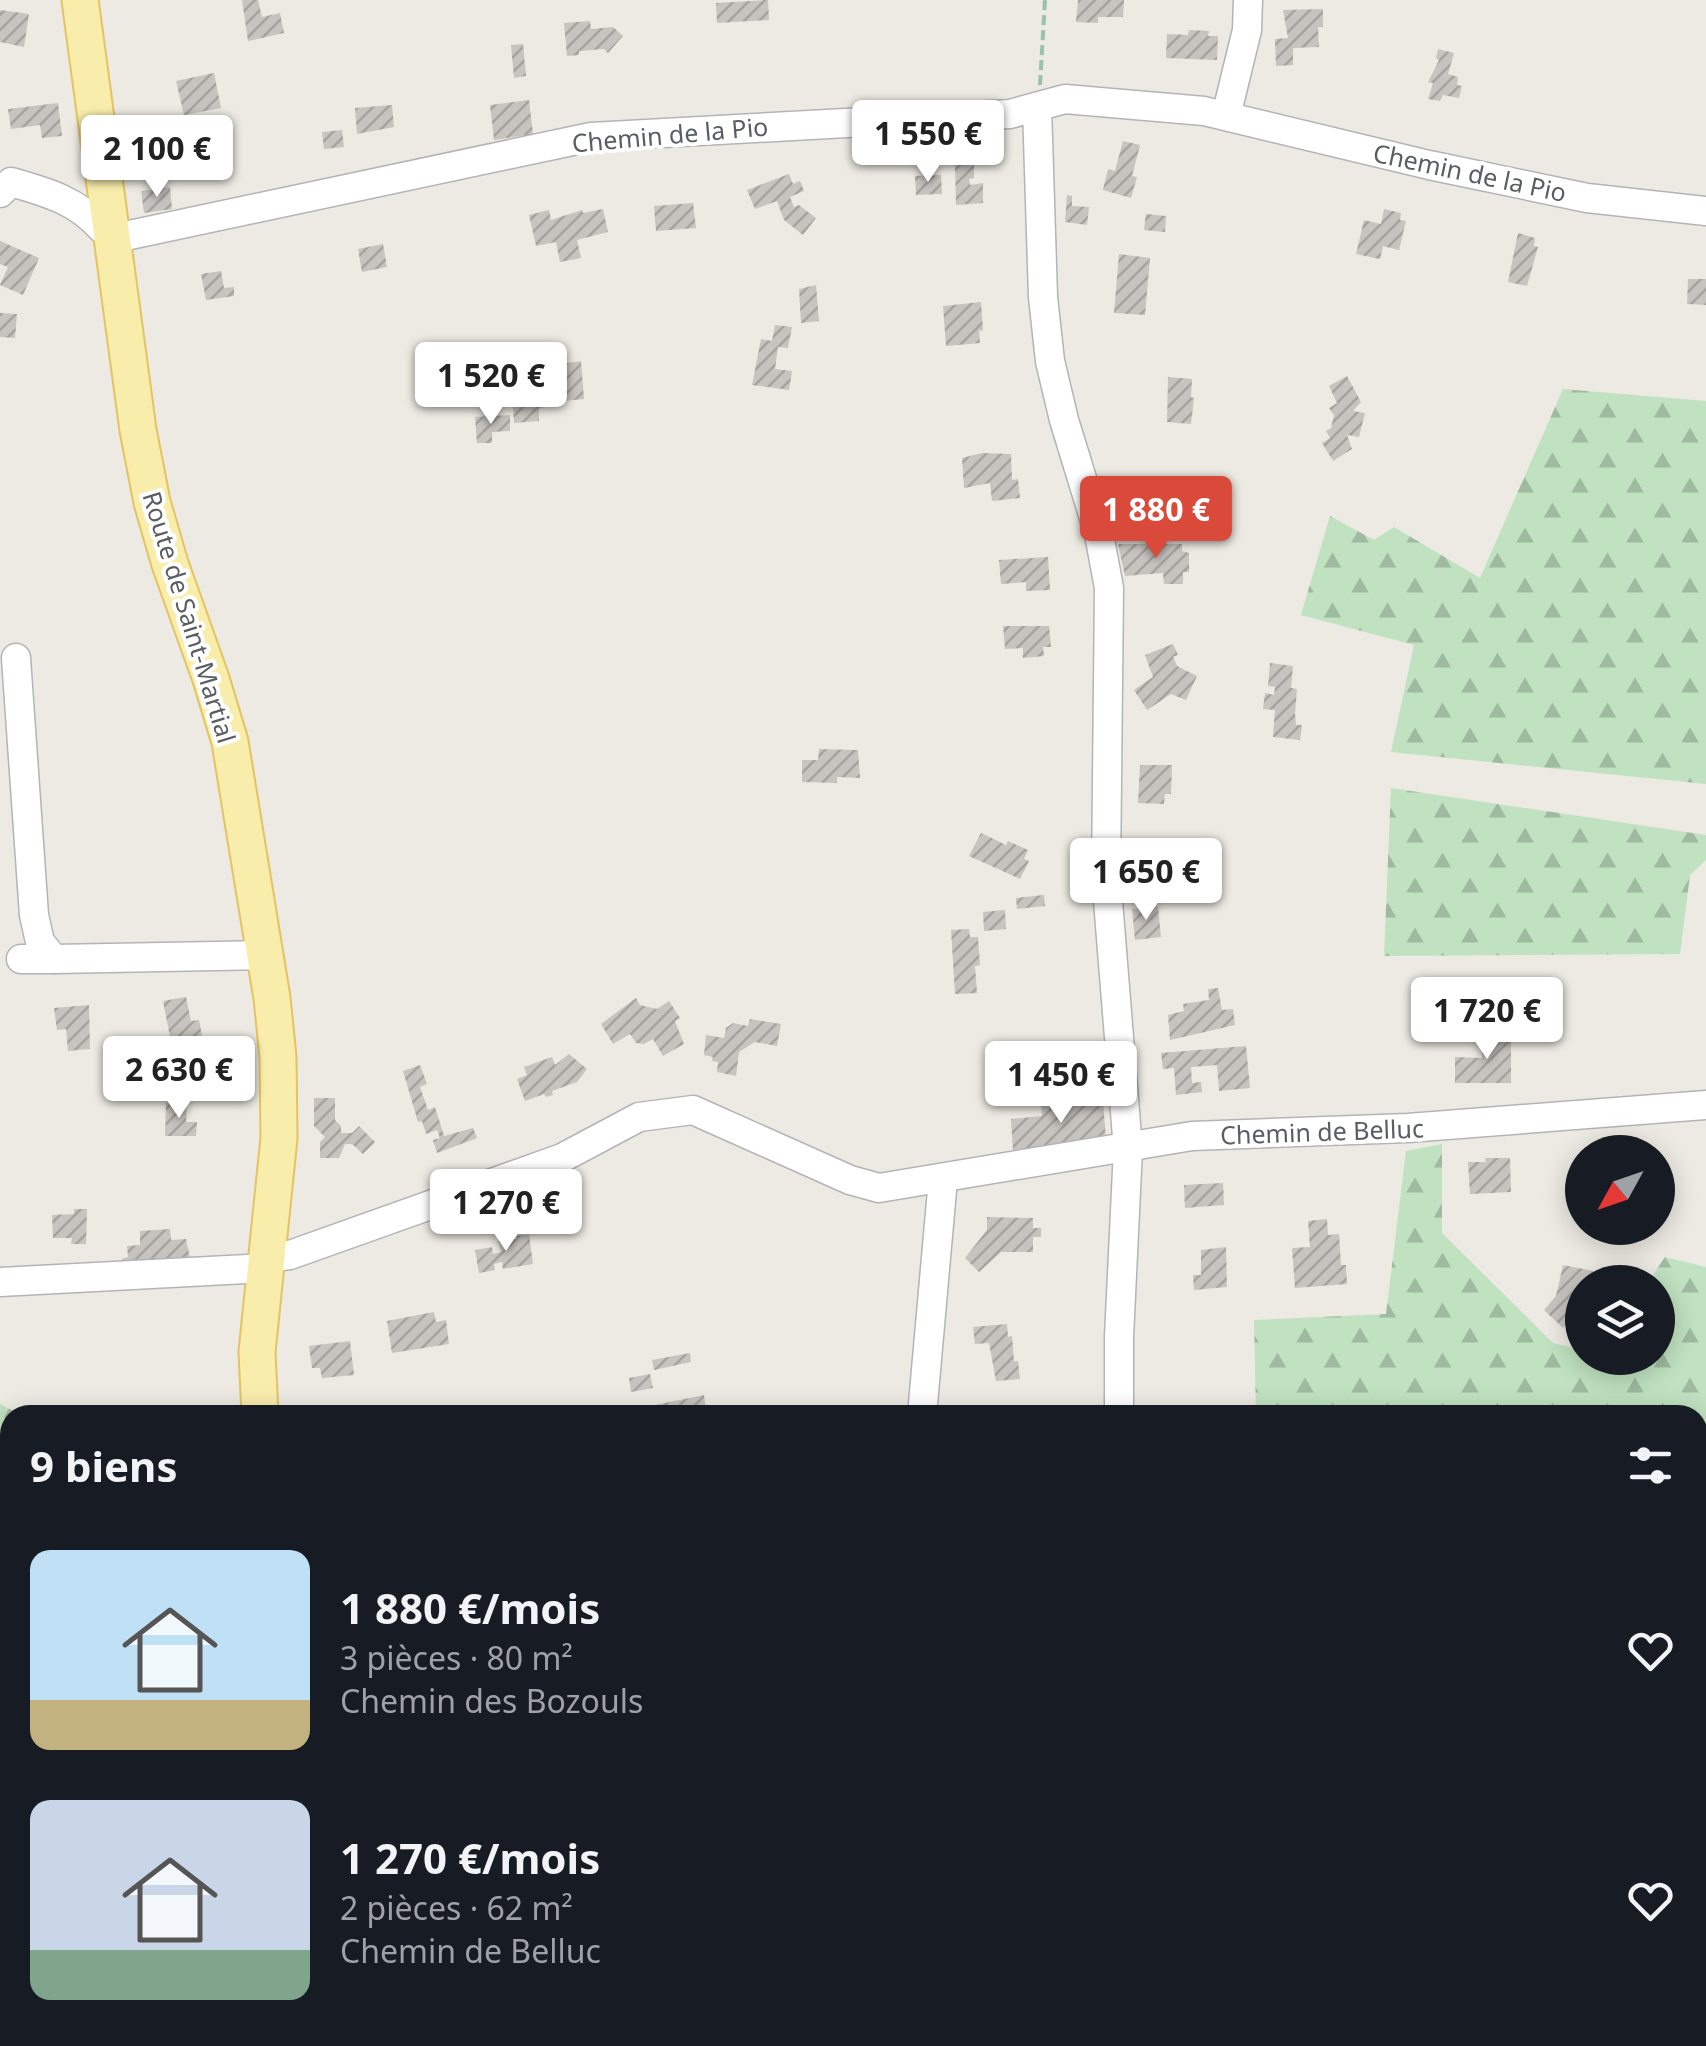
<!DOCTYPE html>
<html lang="fr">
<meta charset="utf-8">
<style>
body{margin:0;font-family:"Noto Sans",sans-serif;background:#20242c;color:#f1f3f6;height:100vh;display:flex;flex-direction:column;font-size:38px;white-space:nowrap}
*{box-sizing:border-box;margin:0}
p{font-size:32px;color:#9ea1a6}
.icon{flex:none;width:55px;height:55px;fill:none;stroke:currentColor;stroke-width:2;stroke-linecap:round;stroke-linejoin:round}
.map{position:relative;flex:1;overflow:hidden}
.drawer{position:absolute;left:0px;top:1405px;width:1708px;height:642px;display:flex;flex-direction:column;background:#171b24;border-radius:30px 30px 0 0;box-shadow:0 5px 25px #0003}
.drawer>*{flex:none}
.needle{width:65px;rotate:230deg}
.buttons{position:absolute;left:1565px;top:1135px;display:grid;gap:20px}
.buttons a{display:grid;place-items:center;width:110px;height:110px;border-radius:50%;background:#171b24;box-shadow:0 5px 25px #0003;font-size:50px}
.price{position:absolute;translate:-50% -85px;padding:0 22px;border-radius:10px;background:#fff;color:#222;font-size:32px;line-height:65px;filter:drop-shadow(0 2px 5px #0008)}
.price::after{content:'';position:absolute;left:50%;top:60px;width:30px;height:22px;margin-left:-15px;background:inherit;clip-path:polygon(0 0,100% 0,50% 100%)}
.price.selected{background:#da4a3a;color:#fff}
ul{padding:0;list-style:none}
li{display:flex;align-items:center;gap:30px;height:250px;padding:0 30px}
li span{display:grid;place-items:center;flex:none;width:280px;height:200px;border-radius:20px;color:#555}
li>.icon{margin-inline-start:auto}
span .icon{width:120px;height:120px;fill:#fffc;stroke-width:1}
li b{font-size:42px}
h2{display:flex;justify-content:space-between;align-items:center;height:120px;padding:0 30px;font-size:42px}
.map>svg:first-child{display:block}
</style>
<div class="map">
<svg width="1706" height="2046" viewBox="0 0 1706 2046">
<defs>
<pattern id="forest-firs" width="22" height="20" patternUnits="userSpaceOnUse" patternTransform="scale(2.5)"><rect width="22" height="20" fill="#c0e2c1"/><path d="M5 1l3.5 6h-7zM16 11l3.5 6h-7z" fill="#9fbaa0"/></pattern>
<pattern id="cemetery-stones" width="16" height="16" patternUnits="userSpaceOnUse" patternTransform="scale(2.5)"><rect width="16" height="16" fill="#c0e2c1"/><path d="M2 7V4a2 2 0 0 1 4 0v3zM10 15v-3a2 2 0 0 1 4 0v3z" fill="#9fbaa0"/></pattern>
<pattern id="building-hatch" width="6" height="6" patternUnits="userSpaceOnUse" patternTransform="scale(2.5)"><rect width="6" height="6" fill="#c7c4bf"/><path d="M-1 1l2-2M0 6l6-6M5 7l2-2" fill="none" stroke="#a5a29f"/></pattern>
</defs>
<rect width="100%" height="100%" fill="#eceae2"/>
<!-- forest -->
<g fill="url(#forest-firs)">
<path d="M1563,389L1706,401V784L1391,752L1414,645L1301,615L1330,516L1374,540L1394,527L1480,578Z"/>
<path d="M1391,788L1706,835V860L1690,875L1680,954L1384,956Z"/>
<path d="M1442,1144V1233L1553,1343L1582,1350V1358H1658V1282H1648L1665,1257L1706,1267V1479L1698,1482V1415H1256L1254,1320L1386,1314L1406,1151Z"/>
<path d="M0,1404L21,1415H10V1716L0,1718Z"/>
</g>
<!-- cemetery -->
<g fill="url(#cemetery-stones)">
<path d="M1706,1989V2046H1586L1604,2038H1698V1993Z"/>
<path d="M1247,2038H1508L1513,2046H1249Z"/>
</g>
<!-- building -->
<g fill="url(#building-hatch)">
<path d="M242,0H258L262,17L280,13L284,33L248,41Z"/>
<path d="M768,0L769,20L717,23L716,3Z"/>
<path d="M1078,0H1124L1123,17H1098V23L1076,22Z"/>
<path d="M1323,9V27H1318L1319,47L1293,48V65L1276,66L1275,39L1288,38L1283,10Z"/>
<path d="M0,10L29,14L24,47L0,42Z"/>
<path d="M590,21L591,29L613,27L623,36L608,53L604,49L579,51V55L567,56L564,23Z"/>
<path d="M1189,30L1209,31L1208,36H1218L1217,60L1166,58L1167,34L1188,35Z"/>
<path d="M523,44L526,76L514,78L511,45Z"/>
<path d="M1438,49L1454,53L1448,74L1458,77L1457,85L1462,86L1459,98L1443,95L1440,101L1428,99L1433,83L1428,82L1439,60L1436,58Z"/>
<path d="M214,73L221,108L184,115L176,81Z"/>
<path d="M529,100L533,134L494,140L490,105Z"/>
<path d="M58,103L62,136L42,138L40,125L11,129L8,109Z"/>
<path d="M392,105L394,127L357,134L355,108Z"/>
<path d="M342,130L344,147L324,149L322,132Z"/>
<path d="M1123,141L1140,145L1132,176L1137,177L1131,198L1103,190L1108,169L1115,171Z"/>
<path d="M974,162V178L969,179L970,185L983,183V203L956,205L955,163Z"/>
<path d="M789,174L793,184L800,181L804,191L790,197L794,207L799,205L816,218L803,235L784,220L777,201L755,209L747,190Z"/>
<path d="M941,175L942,194L916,195L915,176Z"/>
<path d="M170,187L172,209L144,213L141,191Z"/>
<path d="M1067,195L1072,196V206L1089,207L1087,225L1065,222Z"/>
<path d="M693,203L696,228L656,231L654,206Z"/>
<path d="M603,209L608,232L577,240L581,258L560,262L556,242L536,246L529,215L549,210L551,220L582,210L583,213Z"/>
<path d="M1384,209L1401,213L1400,220L1406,221L1399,250L1383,246L1380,259L1356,254L1364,220L1381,224Z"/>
<path d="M1146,214L1166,216L1165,232L1144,230Z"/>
<path d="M1518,233L1535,238L1534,246L1538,247L1527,286L1508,282Z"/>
<path d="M0,241L39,258L23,295L0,285L8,267L0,264Z"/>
<path d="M383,244L387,267L362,272L358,249Z"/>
<path d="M1119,254L1150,258L1145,315L1114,313Z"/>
<path d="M221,271L224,288L234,287V296L206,300L201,274Z"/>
<path d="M1688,279H1706V305L1687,304Z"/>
<path d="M816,285L819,321L801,323L799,289Z"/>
<path d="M981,302L983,330L979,331L980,343L946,346L943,306Z"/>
<path d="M0,313L17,314L15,338L0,337Z"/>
<path d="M775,325L792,327L788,348L778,347L775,369L792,371L789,390L752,385L761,339L772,341Z"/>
<path d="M581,361L584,399L554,402L539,409V421L514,423L512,393L554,377L553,371L561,370L560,364Z"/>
<path d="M1347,376L1361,402L1353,411L1365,413L1359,437L1347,435L1352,449L1333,461L1322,443L1330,438L1326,431L1331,428L1334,415L1329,408L1337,403L1329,386Z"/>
<path d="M1168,377L1192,379L1191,397L1194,398L1191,424L1167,422Z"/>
<path d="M510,415V431L492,432V443H477L475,417Z"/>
<path d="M982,453L1011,454L1012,480L1018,479L1020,498L992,501L990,483L964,488L962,458Z"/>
<path d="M1118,544H1182V551L1189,553V572H1183V584H1164L1163,573L1125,576Z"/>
<path d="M1048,557L1050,590L1026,591V582L1001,584L999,560Z"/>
<path d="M1003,626H1049L1051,647H1043L1044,656L1023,658V648L1005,649Z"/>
<path d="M1173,644L1178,655L1173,657L1177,666L1197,676L1186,700L1171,694L1147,710L1134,690L1153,677L1145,655Z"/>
<path d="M1270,663L1293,666L1291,688L1297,689L1295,713L1296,725H1302L1300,740L1273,737L1275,710L1263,709L1265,693L1274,695L1275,687L1268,686Z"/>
<path d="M819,749L858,750L860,778L837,777V783L802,782V760H818Z"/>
<path d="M1140,765H1172L1171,794H1165L1164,804L1138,803Z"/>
<path d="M981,833L1006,845L1008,841L1028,850L1024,859L1029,861L1020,879L969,856Z"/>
<path d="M1044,895L1045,906L1017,909L1016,898Z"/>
<path d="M1158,907L1161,937L1135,940L1132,909Z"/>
<path d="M1005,910L1006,929L984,931L983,912Z"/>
<path d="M969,929L970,937H978L980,965L975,966L977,993L955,994L951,930Z"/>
<path d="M1218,988L1222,1010L1233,1009L1235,1025L1170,1040L1168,1015L1184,1011L1183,1004L1209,1000L1208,989Z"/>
<path d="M186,997L191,1021L199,1020L203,1041L172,1047L163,1001Z"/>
<path d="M636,998L640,1005L657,1009L669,1001L680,1018L675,1021L684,1044L663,1056L653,1039L644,1044L636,1043L630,1034L613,1044L601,1024Z"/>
<path d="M89,1005L90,1049L68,1051L66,1029L57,1030L54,1008Z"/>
<path d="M750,1019L781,1024L777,1046L755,1042L739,1052L736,1076L717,1072L718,1062L712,1061L713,1057L704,1055L706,1035L724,1038L726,1028L733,1023L748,1026Z"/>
<path d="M1482,1033L1511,1034V1083H1455V1057L1482,1058Z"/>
<path d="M1246,1046L1250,1088L1219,1091L1217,1065L1191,1067L1192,1083L1201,1082L1202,1092L1176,1095L1174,1068L1163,1069L1161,1053Z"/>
<path d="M569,1054L587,1069L577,1082L552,1091L553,1095L546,1097L544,1094L525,1101L517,1079L527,1075L524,1067L552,1057L555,1065Z"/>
<path d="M1069,1061L1071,1076L1030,1082L1029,1074L1056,1070V1063Z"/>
<path d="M1010,1064L1011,1076L1023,1075L1024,1096L992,1102L991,1068Z"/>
<path d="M420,1065L427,1084L420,1087L428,1110L435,1107L444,1136L473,1128L477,1138L437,1153L433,1140L440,1138L437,1130L426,1134L422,1121L418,1122L403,1071Z"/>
<path d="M314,1098H335V1120L341,1126V1133H352L359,1126L375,1142L363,1154L352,1144H345L339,1158H320V1142L325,1137L314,1126Z"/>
<path d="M1103,1100L1106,1140L1013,1151L1011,1119L1042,1116L1041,1106Z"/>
<path d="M166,1103H187L186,1122H197L196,1136H165Z"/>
<path d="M1485,1158H1510L1511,1192L1470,1194L1468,1162H1486Z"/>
<path d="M1223,1183L1224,1205L1185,1208L1184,1185Z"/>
<path d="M74,1209H87L86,1244H71L72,1238H53L52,1215L74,1214Z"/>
<path d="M987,1217L1033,1218V1228H1041V1237H1033V1252H1001L979,1272L965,1258L987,1230Z"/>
<path d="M1327,1219L1328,1235L1339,1234L1341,1265H1346L1347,1284L1295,1288L1292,1248L1310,1247L1308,1221Z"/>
<path d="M170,1229L171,1240L186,1239L190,1258L144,1260L145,1266L122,1268V1259L128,1257L127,1246L140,1245V1231Z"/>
<path d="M529,1234L533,1264L503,1269L502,1262L494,1264L495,1270L479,1273L475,1250L492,1247L493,1254L501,1252L498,1239H517L516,1236Z"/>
<path d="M1226,1247L1227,1287L1194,1290L1193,1275H1201V1250Z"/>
<path d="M1563,1265L1593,1271L1590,1282H1582L1580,1308L1563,1328L1544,1310L1556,1296Z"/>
<path d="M434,1312L436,1322L446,1320L449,1344L392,1353L387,1321Z"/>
<path d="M1007,1324L1008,1337L1012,1336L1014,1361H1018L1020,1379L996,1381L989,1343L975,1344L973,1327Z"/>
<path d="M350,1341L354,1375L322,1378L320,1368H312L309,1346Z"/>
<path d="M690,1353L691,1362L654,1370L652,1360Z"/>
<path d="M650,1374L653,1388L631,1392L629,1378Z"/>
<path d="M704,1395L707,1415H616L615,1413Z"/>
<path d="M1031,2038H1080L1077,2046H1028Z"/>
</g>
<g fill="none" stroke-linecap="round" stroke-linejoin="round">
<!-- minor casing -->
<g stroke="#b3b4b8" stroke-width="31">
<g id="minor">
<path d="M1037,107L1043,297L1050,361L1064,420L1099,534L1109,588L1106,876L1128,1149L1119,1337V1415"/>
<path d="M1226,116L1247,30L1248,0"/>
<path d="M0,193L11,182C46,192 76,200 101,228L110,227"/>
<path d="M111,239L591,137L1010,114L1065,99L1204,111L1429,165L1587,198L1706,211"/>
<path d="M16,658L34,915L40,942L54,959L265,955"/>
<path d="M21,959H54"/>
<path d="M265,1258L290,1255L562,1158L639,1117L693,1110L850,1180L879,1188L1192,1136L1408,1128L1706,1105"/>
<path d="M0,1282L264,1268"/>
<path d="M922,1415L943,1179"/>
<path d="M0,1743L10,1741"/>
<path d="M1239,2038L1241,2046"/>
<path d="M845,2046L849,2038"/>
</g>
</g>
<!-- major casing -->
<g stroke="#e5c362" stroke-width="39">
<g id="major">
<path d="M80,0L138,430L152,502L170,564L211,679L230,742L272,998L278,1057L279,1138L257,1352L260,1415"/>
<path d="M327,2038V2046"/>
</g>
</g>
<!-- path -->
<g stroke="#9ac2a7" stroke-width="4" stroke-dasharray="10 5" stroke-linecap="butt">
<path d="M1040,85L1045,0"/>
<path d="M1698,2004L1706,2000"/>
<path d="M1698,2032L1706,2027"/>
<path d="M1288,2038L1290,2046"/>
<path d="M1320,2038L1322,2046"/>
<path d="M1403,2038L1406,2046"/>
<path d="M1496,2038L1501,2046"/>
<path d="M1620,2046L1632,2038"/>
<path d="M1668,2046L1685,2038"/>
</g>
<!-- minor -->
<use href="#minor" stroke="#fff" stroke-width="28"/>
<!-- major -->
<use href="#major" stroke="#f8edab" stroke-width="35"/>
</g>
<g text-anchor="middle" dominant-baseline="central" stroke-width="8" stroke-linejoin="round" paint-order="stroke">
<!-- street labels -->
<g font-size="25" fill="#5a5d62" stroke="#fff">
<text transform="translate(670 134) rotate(-5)">Chemin de la Pio</text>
<text transform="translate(1470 172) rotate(12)">Chemin de la Pio</text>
<text transform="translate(190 617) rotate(73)">Route de Saint-Martial</text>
<text transform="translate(1322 1131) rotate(-2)">Chemin de Belluc</text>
</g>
</g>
</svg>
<div class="buttons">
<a><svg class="needle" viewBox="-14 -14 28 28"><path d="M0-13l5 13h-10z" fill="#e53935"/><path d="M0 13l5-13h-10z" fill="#9ea1a6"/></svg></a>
<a><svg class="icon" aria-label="layers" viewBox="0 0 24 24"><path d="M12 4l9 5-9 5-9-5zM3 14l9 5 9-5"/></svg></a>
</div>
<b class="price" style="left:928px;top:185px">1 550 €</b>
<b class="price" style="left:157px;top:200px">2 100 €</b>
<b class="price" style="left:491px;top:427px">1 520 €</b>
<b class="price selected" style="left:1156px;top:561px">1 880 €</b>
<b class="price" style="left:1146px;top:923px">1 650 €</b>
<b class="price" style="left:1487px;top:1062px">1 720 €</b>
<b class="price" style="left:179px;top:1121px">2 630 €</b>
<b class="price" style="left:1061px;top:1126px">1 450 €</b>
<b class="price" style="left:506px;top:1254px">1 270 €</b>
<section class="drawer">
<h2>9 biens<svg class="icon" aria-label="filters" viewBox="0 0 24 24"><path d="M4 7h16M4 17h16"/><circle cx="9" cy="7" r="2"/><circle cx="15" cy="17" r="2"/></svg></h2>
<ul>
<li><span style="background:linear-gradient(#bfe0f5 75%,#c2b280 0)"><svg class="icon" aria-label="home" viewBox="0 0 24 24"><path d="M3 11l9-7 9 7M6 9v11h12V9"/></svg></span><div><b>1 880 €/mois</b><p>3 pièces · 80 m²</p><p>Chemin des Bozouls</p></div><svg class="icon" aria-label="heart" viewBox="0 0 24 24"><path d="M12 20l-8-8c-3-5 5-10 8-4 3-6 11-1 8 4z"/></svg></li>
<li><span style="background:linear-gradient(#c9d6e8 75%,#7fa58c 0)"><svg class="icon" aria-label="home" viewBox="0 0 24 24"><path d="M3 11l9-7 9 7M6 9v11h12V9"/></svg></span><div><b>1 270 €/mois</b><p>2 pièces · 62 m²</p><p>Chemin de Belluc</p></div><svg class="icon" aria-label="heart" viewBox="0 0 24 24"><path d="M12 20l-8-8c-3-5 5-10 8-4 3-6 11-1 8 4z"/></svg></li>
</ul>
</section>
</div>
